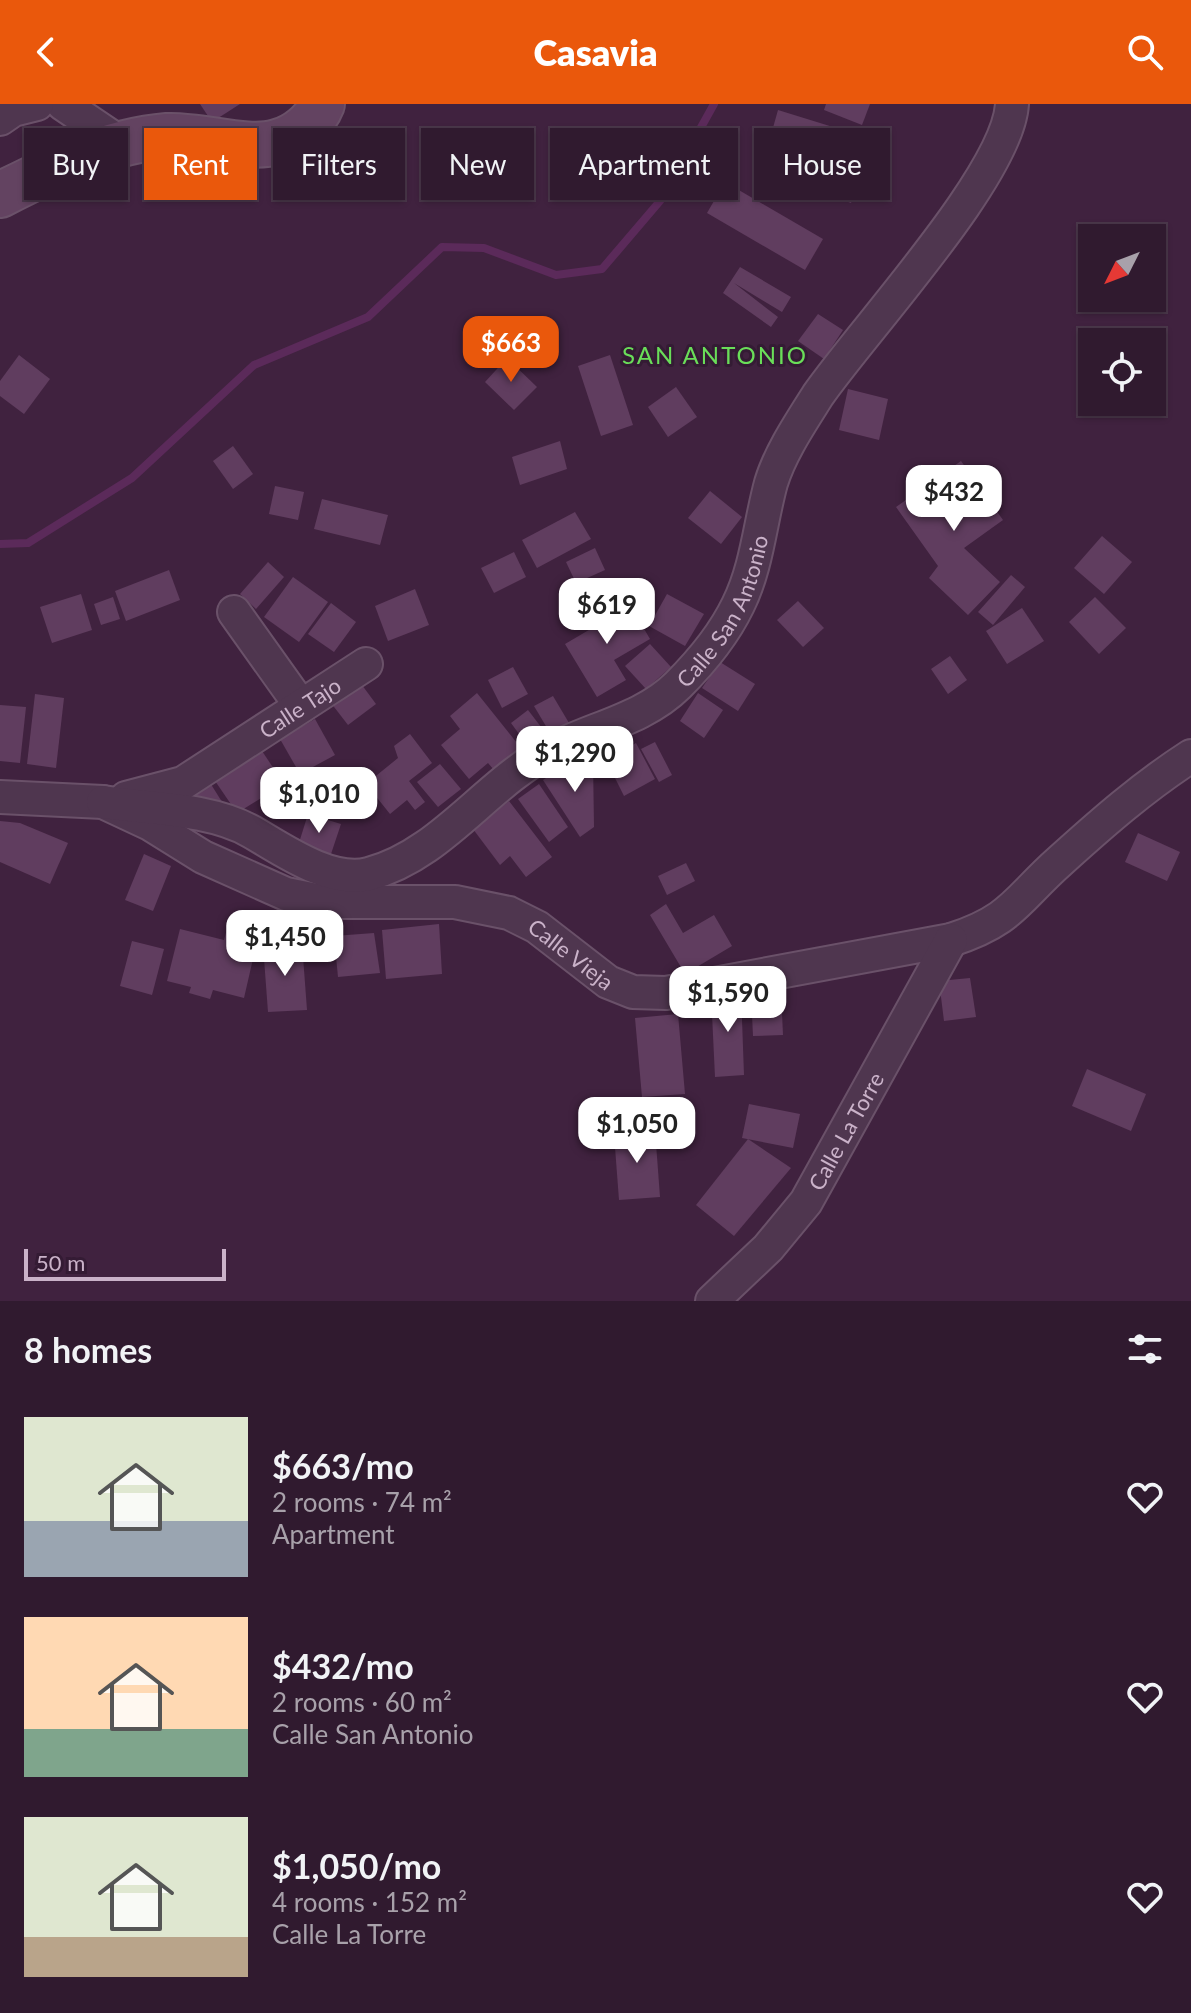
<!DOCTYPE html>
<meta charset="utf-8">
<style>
body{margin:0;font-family:Lato,sans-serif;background:#3c273b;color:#f1f3f6;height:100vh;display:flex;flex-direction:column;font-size:30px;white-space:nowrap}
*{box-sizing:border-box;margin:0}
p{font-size:26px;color:#a8a1aa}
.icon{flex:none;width:44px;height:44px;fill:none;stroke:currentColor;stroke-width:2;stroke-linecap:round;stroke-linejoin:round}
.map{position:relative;height:1197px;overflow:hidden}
.details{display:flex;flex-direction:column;background:#301a2f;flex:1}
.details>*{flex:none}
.top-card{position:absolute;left:24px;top:24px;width:1144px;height:72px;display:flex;gap:16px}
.needle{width:52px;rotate:228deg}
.tools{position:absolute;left:1078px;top:120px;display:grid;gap:16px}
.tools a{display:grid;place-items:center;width:88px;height:88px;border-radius:0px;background:#301a2f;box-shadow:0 2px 6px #0004,0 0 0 2px #4b384b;font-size:40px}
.scale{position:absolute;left:24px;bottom:20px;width:202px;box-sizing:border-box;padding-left:8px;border:4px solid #cab2c9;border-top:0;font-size:22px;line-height:28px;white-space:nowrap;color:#cab2c9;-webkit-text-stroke:6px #341b34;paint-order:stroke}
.price{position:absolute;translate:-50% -68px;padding:0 18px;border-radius:16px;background:#fff;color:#222;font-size:26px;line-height:52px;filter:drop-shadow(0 2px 4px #0008)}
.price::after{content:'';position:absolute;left:50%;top:48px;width:24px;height:18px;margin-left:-12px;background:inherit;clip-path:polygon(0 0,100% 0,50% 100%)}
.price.current{background:#ea580c;color:#fff}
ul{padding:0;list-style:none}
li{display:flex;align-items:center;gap:24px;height:200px;padding:0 24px}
li span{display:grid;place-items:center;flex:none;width:224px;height:160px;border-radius:0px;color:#555}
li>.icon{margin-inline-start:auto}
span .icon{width:96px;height:96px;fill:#fffc;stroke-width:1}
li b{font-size:34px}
h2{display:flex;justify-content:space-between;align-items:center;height:96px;padding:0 24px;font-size:34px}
.pill{padding:0 28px;border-radius:0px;background:#301a2f;box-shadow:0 2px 6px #0004,0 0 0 2px #4b384b;font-size:28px;line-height:72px}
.pill.current{background:#ea580c;color:#fff}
header{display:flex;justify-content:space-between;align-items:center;height:104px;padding:0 24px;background:#ea580c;color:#fff;font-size:36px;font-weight:800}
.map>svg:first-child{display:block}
</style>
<header><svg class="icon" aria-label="back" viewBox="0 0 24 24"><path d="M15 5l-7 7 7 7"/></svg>Casavia<svg class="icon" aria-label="search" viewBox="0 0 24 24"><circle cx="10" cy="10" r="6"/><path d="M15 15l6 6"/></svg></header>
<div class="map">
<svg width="1191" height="1197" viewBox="0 0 1191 1197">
<rect width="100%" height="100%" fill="#40223f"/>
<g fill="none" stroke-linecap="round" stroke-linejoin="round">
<!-- stream -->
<path stroke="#5b2a5a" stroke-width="8" d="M0,440L28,439L132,374L254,261L368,213L442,143L484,144L556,171L602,165L660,97L714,0"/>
</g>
<!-- building -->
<g fill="#603d5f">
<path d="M200,0H240L212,18Z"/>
<path d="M826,0H870L862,21L824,6Z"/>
<path d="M778,6L875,36L851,99L803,82L811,60L827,65L767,45Z"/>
<path d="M725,78L823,135L805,166L707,109Z"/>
<path d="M740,163L791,193L782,208L734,179L778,213L771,223L723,189Z"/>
<path d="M818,210L843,226L824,255L798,237Z"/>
<path d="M19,251L50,275L24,310L0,292V277Z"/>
<path d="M610,251L633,321L601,332L578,262Z"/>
<path d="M507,254L537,283L514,306L485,278Z"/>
<path d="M676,283L697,313L668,333L648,303Z"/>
<path d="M848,285L888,295L879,336L839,326Z"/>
<path d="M560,337L567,365L520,381L512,353Z"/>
<path d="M233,342L253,370L233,385L213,357Z"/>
<path d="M961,357L1003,416L964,444L1000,478L968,511L929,474L938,462L896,403Z"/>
<path d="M275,382L304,388L298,416L269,410Z"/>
<path d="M710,387L742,413L721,440L688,414Z"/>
<path d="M322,395L388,411L380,441L314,425Z"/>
<path d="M575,408L591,435L537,464L522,436Z"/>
<path d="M1102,432L1132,458L1104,490L1074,464Z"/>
<path d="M595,444L605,466L576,479L566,458Z"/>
<path d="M514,448L526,473L494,489L481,464Z"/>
<path d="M268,458L284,473L256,505L240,490Z"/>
<path d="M169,466L180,496L126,517L115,487Z"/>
<path d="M1011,471L1025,483L993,521L978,508Z"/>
<path d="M293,473L328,498L299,538L264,513Z"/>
<path d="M415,485L429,521L388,537L375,502Z"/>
<path d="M81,490L92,526L52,539L40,503Z"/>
<path d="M667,490L704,510L685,542L649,522Z"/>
<path d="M113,493L120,515L101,521L94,500Z"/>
<path d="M1095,493L1126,524L1099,550L1069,518Z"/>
<path d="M626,494L650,535L614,556L626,576L597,593L565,540L594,523L590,516Z"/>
<path d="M798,497L824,524L803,543L777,516Z"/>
<path d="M331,499L356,518L334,548L308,530Z"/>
<path d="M1022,504L1044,537L1007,560L986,527Z"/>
<path d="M650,540L671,563L646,585L625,562Z"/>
<path d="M950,552L967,576L948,590L931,565Z"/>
<path d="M720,558L755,580L738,607L702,584Z"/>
<path d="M513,563L528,590L502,604L488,576Z"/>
<path d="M359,577L376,600L348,621L331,599Z"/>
<path d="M477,589L521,644L494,666L488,659L469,675L441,641L460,625L450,612Z"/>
<path d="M698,589L723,606L704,634L680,617Z"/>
<path d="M35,590L64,594L56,664L27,660Z"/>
<path d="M553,592L569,619L550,629L534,602Z"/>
<path d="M0,601L26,603L20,659L0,657Z"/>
<path d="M528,606L548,632L530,645L511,619Z"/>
<path d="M315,615L335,651L300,670L280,635Z"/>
<path d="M410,630L432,659L409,677L425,698L415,706L407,696L390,710L366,680L398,654L394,642Z"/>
<path d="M655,638L672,671L659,678L641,645Z"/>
<path d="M636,639L655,675L624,692L606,656Z"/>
<path d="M260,644L284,680L237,709L213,674Z"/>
<path d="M593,657L594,723L580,733L543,676L563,663Z"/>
<path d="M440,660L461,685L438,703L417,678Z"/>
<path d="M207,674L224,701L205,707L192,685Z"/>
<path d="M539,680L568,723L549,738L518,695Z"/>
<path d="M509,697L552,753L526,773L510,752L500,761L473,725Z"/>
<path d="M308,710L341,720L330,753L298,742Z"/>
<path d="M0,717L20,719L68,739L50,780L0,758Z"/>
<path d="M1138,729L1180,748L1167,777L1125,758Z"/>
<path d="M144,750L171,762L153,807L125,796Z"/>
<path d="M686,759L695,777L667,791L658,772Z"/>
<path d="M666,800L683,829L714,811L732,842L685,870L650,811Z"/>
<path d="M439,820L442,870L386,875L382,826Z"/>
<path d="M180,825L224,836L227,825L258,833L244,894L213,886L210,895L189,889L191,883L167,877Z"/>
<path d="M374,829L380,869L338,873L334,832Z"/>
<path d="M132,837L164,845L152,891L120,882Z"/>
<path d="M302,839L307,906L268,908L263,841Z"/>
<path d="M970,874L976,913L944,917L939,877Z"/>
<path d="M781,887L783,931L753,932L751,889Z"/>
<path d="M741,888L744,971L715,973L711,889Z"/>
<path d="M678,910L685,990L642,993L635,914Z"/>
<path d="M1087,965L1146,990L1131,1027L1072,1002Z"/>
<path d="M749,1000L800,1010L793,1044L742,1034Z"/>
<path d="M655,1026L660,1093L619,1096L614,1030Z"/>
<path d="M748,1035L791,1064L734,1132L696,1101Z"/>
</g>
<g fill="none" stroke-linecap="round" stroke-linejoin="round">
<!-- street casing -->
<g stroke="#6a5169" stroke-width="36">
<g id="street">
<path d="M63,0L122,40"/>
<path d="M0,15L13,6L37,0"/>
<path d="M234,508L301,602"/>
<path id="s1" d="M0,693L103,698L150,720L203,753L286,790L326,798H455L509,809L537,823L608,878L633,888L666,889L951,836C1013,816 1016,796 1060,757C1102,719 1143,683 1191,652"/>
<path id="s2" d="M126,694L183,679L366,560"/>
<path id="s3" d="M103,698C150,705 210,704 252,728C283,746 331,780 369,770C441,751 485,681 549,647C591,624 643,616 678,581C701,558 724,530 738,501C757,463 760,419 771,379C780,349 801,318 818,291C863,226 1008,71 1012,0"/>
<path id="s4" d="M712,1197L768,1144L806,1098L951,836"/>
</g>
</g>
<!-- secondary casing -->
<g stroke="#6a5169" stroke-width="48">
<path id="secondary" d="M0,91C53,64 107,37 167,32C200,30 247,47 277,38C296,33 315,18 322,0"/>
</g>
<!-- street -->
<use href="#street" stroke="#4f364f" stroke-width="32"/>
<!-- secondary -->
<use href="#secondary" stroke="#634361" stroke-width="44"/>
</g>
<g text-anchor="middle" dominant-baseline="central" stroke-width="6" stroke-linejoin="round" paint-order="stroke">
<!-- street labels -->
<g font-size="22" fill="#cab2c9" stroke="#341b34">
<text stroke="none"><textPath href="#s3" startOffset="734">Calle San Antonio</textPath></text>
<text stroke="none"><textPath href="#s2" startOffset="198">Calle Tajo</textPath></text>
<text stroke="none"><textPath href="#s1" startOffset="608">Calle Vieja</textPath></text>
<text stroke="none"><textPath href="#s4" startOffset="218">Calle La Torre</textPath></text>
</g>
<!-- neighbourhood labels -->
<g font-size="24" letter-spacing="2" fill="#6ade59" stroke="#341b34">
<text x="715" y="250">SAN ANTONIO</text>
</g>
</g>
</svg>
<div class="tools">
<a><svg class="needle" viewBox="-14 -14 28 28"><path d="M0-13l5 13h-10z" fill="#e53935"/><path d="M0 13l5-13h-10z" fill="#a8a1aa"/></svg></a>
<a><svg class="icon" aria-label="locate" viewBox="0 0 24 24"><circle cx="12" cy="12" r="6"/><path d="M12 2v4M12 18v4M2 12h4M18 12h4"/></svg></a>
</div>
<div class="scale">50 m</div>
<b class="price current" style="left:511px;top:280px">$663</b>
<b class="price" style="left:954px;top:429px">$432</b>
<b class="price" style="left:607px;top:542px">$619</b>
<b class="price" style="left:575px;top:690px">$1,290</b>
<b class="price" style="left:319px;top:731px">$1,010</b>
<b class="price" style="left:285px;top:874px">$1,450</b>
<b class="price" style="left:728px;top:930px">$1,590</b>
<b class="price" style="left:637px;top:1061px">$1,050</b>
<div class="top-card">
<a class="pill">Buy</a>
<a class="pill current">Rent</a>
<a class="pill">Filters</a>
<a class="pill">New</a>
<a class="pill">Apartment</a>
<a class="pill">House</a>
</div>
</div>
<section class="details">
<h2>8 homes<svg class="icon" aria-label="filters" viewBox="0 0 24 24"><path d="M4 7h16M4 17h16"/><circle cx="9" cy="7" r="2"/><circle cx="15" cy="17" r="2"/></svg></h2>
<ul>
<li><span style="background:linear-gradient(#dfe7d0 65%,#9aa5b1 0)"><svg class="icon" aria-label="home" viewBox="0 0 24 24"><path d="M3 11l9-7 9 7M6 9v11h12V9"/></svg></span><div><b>$663/mo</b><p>2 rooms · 74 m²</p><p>Apartment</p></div><svg class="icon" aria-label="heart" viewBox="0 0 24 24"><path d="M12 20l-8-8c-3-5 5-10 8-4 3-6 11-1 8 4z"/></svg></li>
<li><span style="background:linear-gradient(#ffd9b3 70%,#7fa58c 0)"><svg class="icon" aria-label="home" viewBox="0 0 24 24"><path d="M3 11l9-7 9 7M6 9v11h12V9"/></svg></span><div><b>$432/mo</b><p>2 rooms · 60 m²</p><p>Calle San Antonio</p></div><svg class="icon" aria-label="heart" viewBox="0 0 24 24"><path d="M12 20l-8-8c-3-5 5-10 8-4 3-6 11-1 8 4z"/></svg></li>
<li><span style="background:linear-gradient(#dfe7d0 75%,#b9a48a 0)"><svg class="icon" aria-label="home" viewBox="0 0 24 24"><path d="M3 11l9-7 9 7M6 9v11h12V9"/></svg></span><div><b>$1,050/mo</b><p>4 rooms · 152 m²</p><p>Calle La Torre</p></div><svg class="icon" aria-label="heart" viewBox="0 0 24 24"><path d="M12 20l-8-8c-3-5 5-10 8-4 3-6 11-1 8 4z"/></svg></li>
</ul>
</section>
